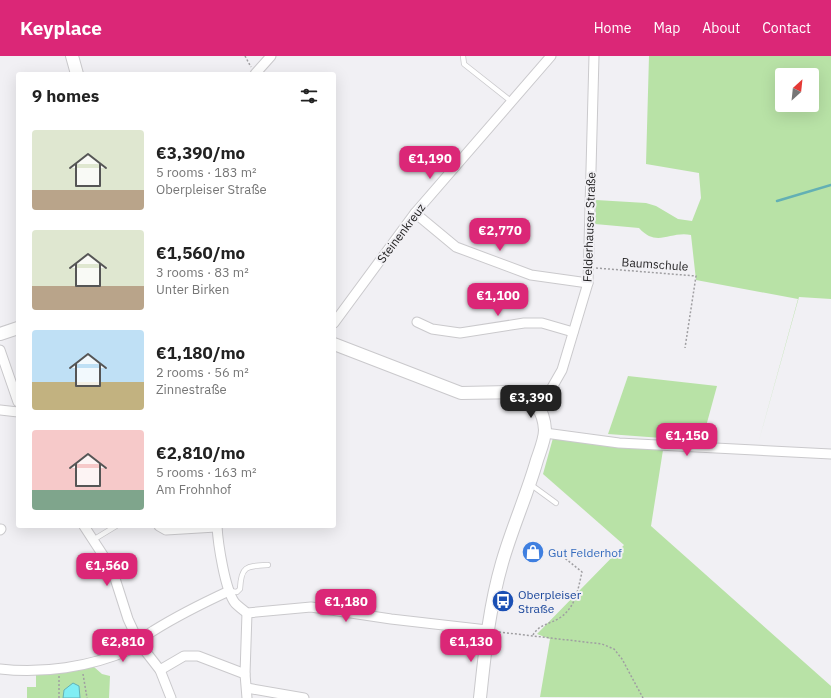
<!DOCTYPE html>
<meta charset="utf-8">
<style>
body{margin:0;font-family:"IBM Plex Sans",sans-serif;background:#f6f6f6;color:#222;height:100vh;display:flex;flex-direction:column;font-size:15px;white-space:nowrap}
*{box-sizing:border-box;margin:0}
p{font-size:13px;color:#767676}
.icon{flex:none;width:22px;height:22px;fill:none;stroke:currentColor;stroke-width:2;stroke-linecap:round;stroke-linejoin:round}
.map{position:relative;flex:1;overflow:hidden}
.side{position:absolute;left:16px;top:16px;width:320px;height:456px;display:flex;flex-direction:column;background:#fff;border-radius:4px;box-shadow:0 4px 16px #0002}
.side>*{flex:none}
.needle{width:26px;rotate:27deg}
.controls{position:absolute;left:775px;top:12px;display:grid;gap:8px}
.controls a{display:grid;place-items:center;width:44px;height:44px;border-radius:4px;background:#fff;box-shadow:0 4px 16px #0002;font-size:20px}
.price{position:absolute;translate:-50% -34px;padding:0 9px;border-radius:8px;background:#db2777;color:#fff;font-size:13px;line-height:26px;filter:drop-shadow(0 1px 2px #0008)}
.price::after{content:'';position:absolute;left:50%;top:24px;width:12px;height:9px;margin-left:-6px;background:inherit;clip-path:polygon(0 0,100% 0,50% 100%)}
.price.current{background:#222;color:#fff}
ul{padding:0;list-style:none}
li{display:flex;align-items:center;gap:12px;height:100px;padding:0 16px}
li span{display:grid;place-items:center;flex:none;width:112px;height:80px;border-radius:4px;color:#555}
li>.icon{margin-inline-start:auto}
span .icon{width:48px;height:48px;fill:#fffc;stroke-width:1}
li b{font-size:17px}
h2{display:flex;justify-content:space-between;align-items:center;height:48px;padding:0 16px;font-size:17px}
header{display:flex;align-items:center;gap:24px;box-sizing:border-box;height:56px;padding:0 20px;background:#db2777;color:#fff}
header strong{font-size:19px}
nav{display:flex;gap:22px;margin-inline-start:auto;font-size:14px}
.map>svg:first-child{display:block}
</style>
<header>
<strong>Keyplace</strong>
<nav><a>Home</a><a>Map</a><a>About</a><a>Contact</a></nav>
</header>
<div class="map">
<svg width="831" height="642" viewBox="0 0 831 642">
<rect width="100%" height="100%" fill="#f1f0f4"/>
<!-- green -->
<g fill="#b8e2a6" fill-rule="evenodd">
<path d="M649,0H831V243L799,241L758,388L798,243L696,224L691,179C669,175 657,192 639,172L595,168L596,144L646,147L656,150L678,163L692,165L701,142L699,117L646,108ZM782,19H812V49H782Z"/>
<path d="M628,320L717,330L702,385L608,378Z"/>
<path d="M553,382L663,394L651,470L831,630V642L540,641L550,583L537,578L624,489L543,418Z"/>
<path d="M94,611L102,618L110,620L109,642H27V631H36V619Z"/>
</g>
<!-- water -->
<path fill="#80eef4" stroke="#63b0b4" d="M73,627L79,630L80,642H63L64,634Z"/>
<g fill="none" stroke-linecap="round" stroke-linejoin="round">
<!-- stream -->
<path stroke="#63b0b4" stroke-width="2.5" d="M777,145L831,129"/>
<!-- lane casing -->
<g stroke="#cac9cc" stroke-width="6">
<g id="lane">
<path d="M463,0L464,8L512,46"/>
<path d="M530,428L556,447"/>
<path d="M93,484L116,470"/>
<path d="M229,535L237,536L240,533C241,510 246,510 268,509"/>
</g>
</g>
<!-- street casing -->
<g stroke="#cac9cc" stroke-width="11">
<g id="street">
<path d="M255,18L271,0"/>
<path d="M415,157L456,191L531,219L588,227"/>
<path d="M417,266L432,273L460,277L524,267H542L573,276"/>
<path d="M334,267L415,157L551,0"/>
<path d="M0,294L18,346"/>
<path d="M550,335L562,314L588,227L594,0"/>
<path d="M0,354L18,356"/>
<path d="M545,377L619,387L831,398"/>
<path d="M84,470L112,513L128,563L139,587L160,614L171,642"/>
<path d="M159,470L166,474L216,471"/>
<path d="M217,470C218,488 225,534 235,547C239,551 243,554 247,557L311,551L391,563L487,574"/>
<path d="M0,474L1,473"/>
<path d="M0,613C42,618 90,611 129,594C138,589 144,580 153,575C177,560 203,547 229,535"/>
<path d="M160,614L184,600H198L245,618"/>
<path d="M247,632L304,642"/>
<path d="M247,642L245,618L247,557"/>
</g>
</g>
<!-- secondary casing -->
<g stroke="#cac9cc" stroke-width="14">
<g id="secondary">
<path d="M72,0L77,18"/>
<path d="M0,278L18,272"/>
<path d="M334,288L461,337L517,336C535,342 544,355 545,374C545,383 540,395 537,404C527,439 512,472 502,507C489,552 485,596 480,642"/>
</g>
</g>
<!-- path -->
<g stroke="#9f9ea1" stroke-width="1.5" stroke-dasharray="2 2" stroke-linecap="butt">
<path d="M245,0L251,11"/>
<path d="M596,212L696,220L685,292"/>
<path d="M499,576L602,588L614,593L622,603L643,642"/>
<path d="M533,579C539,568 551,568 561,561C576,550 578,533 582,516L561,499"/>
<path d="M83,618L87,642"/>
<path d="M59,620V642"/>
</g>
<!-- lane -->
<use href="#lane" stroke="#fff" stroke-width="4.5"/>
<!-- street -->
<use href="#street" stroke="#fff" stroke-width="9"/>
<!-- secondary -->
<use href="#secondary" stroke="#fff" stroke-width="12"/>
</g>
<!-- icons -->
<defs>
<g id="shop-disc" transform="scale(1.15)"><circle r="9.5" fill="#3f7fe0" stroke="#f1f0f4"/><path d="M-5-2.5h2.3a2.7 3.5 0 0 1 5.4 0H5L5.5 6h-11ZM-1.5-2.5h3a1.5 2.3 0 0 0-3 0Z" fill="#fff"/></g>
<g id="bus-disc" transform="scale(1.15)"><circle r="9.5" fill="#1a4fb4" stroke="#f1f0f4"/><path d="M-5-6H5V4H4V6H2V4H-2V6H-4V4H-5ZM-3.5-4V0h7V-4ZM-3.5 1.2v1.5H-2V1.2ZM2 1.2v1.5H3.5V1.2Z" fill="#fff"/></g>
</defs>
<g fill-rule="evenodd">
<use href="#shop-disc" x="533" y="496"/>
<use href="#bus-disc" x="503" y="545"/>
</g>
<g text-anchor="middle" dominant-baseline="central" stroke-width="4" stroke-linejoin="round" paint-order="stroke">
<!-- street labels -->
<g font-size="12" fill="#201f20" stroke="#f1f0f4">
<text transform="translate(589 171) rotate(-88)">Felderhauser Straße</text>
<text transform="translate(401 177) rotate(-53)">Steinenkreuz</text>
<text transform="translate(655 208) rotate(4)">Baumschule</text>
</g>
<!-- shop labels -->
<g font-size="12" fill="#366cbe" stroke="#f1f0f4" text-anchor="start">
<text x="548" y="496">Gut Felderhof</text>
</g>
<!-- transit labels -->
<g font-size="12" fill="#164399" stroke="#f1f0f4" text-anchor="start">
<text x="518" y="538">Oberpleiser<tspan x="518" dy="14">Straße</tspan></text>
</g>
</g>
</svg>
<div class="controls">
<a><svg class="needle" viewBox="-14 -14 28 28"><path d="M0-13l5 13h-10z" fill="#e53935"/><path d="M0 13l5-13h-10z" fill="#767676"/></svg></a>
</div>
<b class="price" style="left:430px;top:124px">€1,190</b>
<b class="price" style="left:500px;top:196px">€2,770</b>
<b class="price" style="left:498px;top:261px">€1,100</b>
<b class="price current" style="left:531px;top:363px">€3,390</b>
<b class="price" style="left:687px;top:401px">€1,150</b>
<b class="price" style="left:107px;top:531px">€1,560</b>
<b class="price" style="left:346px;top:567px">€1,180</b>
<b class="price" style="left:123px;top:607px">€2,810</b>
<b class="price" style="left:471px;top:607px">€1,130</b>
<section class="side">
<h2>9 homes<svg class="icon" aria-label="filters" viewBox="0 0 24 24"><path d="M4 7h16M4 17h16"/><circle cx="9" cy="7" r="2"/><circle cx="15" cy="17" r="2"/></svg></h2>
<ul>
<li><span style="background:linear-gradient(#dfe7d0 75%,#b9a48a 0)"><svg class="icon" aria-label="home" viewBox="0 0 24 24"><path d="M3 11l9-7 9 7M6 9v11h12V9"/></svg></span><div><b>€3,390/mo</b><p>5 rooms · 183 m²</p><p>Oberpleiser Straße</p></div></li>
<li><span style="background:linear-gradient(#dfe7d0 70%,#b9a48a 0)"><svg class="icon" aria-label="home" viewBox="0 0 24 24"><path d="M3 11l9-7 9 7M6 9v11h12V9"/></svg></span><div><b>€1,560/mo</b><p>3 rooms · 83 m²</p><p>Unter Birken</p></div></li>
<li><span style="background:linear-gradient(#bfe0f5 65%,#c2b280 0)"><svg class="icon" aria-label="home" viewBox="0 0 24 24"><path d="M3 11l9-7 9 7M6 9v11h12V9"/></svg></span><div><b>€1,180/mo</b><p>2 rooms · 56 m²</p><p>Zinnestraße</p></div></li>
<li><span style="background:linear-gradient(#f6c9c9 75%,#7fa58c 0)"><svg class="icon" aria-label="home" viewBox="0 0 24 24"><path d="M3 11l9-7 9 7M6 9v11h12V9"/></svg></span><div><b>€2,810/mo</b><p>5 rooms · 163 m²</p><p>Am Frohnhof</p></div></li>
</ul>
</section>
</div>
